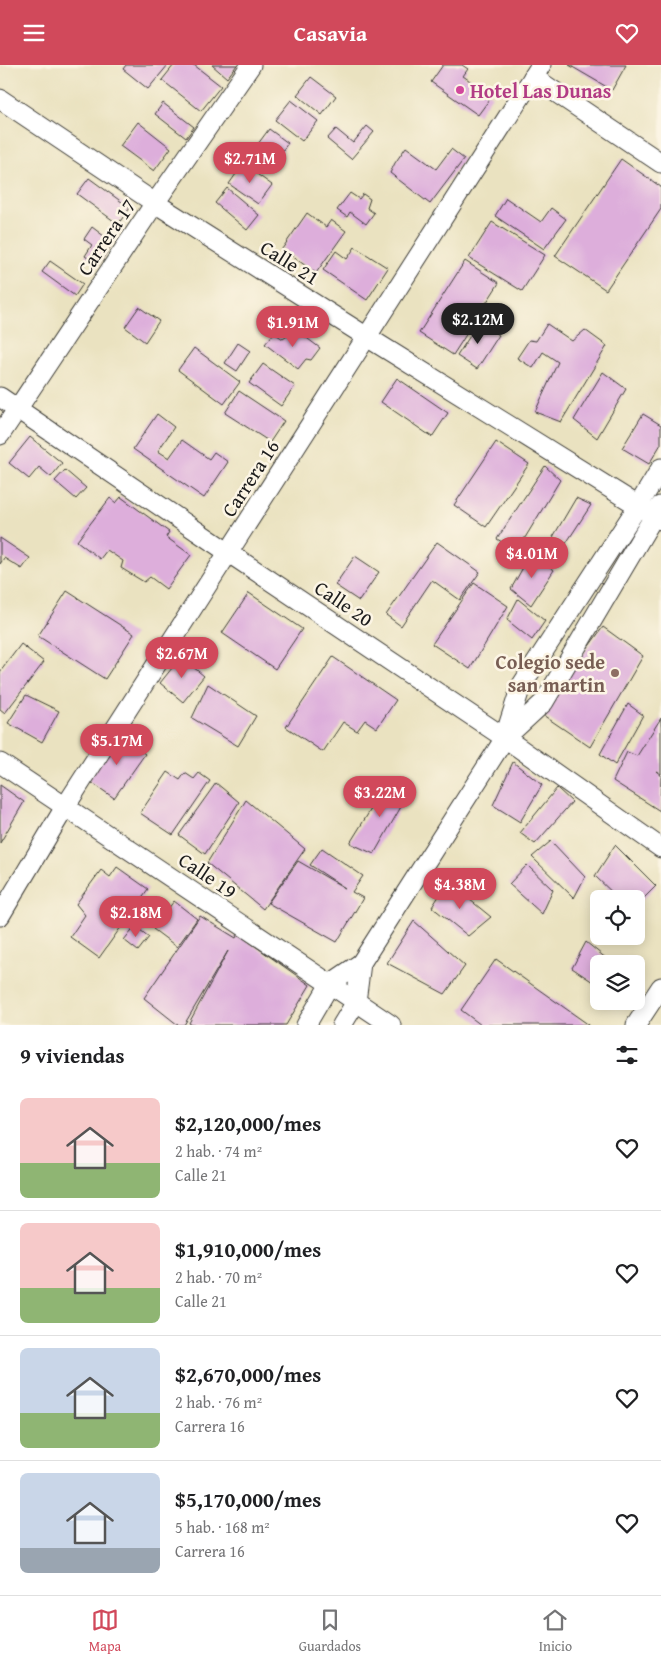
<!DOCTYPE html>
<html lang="es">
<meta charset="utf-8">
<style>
body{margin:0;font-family:"Gentium Book Plus",serif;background:#f2f2f2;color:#202124;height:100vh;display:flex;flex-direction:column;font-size:19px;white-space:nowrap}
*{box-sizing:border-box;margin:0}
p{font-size:16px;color:#757577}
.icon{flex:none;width:28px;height:28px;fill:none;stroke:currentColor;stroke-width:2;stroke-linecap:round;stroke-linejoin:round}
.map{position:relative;height:960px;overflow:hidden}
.drawer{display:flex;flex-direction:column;background:#fff;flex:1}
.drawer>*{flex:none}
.buttons{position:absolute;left:590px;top:825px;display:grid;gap:10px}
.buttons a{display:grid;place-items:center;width:55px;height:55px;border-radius:8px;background:#fff;box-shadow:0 2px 12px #0003;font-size:25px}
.price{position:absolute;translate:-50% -42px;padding:0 11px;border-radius:18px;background:#d1495b;color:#fff;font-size:16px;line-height:32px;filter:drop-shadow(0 1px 2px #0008)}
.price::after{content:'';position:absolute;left:50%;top:30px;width:15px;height:11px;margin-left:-8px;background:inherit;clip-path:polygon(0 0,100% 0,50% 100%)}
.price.current{background:#222;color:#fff}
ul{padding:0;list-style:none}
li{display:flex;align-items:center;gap:15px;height:125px;padding:0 20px}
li+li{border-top:1px solid #e0e0e0}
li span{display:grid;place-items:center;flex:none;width:140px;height:100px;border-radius:8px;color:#555}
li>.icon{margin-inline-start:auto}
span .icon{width:60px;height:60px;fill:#fffc;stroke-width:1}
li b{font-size:21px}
h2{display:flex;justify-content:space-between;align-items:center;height:60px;padding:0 20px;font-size:21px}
header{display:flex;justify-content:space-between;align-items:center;height:65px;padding:0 20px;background:#d1495b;color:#fff;font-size:22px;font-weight:700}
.tab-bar{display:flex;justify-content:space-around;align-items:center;height:70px;border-top:1px solid #e0e0e0;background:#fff;font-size:14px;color:#757577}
.tab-bar a{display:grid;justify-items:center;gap:2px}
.tab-bar .current{color:#d1495b}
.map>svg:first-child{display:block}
</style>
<header><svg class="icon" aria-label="menu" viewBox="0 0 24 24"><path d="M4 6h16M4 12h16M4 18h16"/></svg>Casavia<svg class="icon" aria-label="heart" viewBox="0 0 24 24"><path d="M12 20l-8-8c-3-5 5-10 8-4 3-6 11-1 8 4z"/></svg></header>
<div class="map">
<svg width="661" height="960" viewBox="0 0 661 960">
<rect width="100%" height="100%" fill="#fcf5e5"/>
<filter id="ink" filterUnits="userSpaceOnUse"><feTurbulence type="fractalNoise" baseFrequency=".02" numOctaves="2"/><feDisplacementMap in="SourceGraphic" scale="10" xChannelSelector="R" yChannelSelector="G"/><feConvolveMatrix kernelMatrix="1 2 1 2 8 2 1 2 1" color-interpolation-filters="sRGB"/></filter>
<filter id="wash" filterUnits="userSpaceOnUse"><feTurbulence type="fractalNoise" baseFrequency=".0096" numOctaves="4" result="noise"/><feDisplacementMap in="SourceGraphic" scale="20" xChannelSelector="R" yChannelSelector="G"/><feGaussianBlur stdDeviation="1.12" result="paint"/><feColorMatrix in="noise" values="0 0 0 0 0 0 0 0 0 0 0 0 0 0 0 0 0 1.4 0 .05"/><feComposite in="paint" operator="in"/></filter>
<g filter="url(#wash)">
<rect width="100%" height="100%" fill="#eae2c0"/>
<g id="blocks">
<!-- building -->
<g fill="#ddaedb">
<path d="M126,0H168L148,24L123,4Z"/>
<path d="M174,0H194L221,21L201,46L162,15Z"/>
<path d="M212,0H237L227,13Z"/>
<path d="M443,0H462L468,4L463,11L492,31L478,50L431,17Z"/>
<path d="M569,0H626L612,25Z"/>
<path d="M311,12L336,31L322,50L297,30Z"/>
<path d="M291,35L318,56L302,76L275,55Z"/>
<path d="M163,38L194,62L186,73L155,49Z"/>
<path d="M138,57L171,83L154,106L120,81Z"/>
<path d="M367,61L374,67L351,94L327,74L336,64L353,78Z"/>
<path d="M269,64L288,78L271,101L252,87Z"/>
<path d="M406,82L436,104L451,84L464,94L430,139L390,108L395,98Z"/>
<path d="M621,94L661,122V144L606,225L555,191Z"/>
<path d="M243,99L272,120L258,139L229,119Z"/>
<path d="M89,113L130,143L118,159L77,129Z"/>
<path d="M227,123L259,150L247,165L215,138Z"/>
<path d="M350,128L359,134L363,129L370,134L367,143L374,148L366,159L350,147L347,152L337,145Z"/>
<path d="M506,133L541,157L551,143L566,154L544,184L495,151Z"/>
<path d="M307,148L326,162L331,155L346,166L316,208L282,184Z"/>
<path d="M492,157L545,190L522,226L469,193Z"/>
<path d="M92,162L113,178L98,200L85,191L92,180L84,174Z"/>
<path d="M355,182L388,203L367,235L323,205L336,186L347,194Z"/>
<path d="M50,196L83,219L75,231L42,207Z"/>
<path d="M465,196L499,218L453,290L419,268Z"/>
<path d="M139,242L159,256L145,277L125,262Z"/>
<path d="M479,257L499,270L477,304L457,291Z"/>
<path d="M547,259L572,276L585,265L607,281L561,357L535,347L558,297L543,287L533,303L517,293L529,275L536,276Z"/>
<path d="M296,265L320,283L311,295L306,294L298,304L265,279L274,268L283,274Z"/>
<path d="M238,278L250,286L237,306L225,298Z"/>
<path d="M194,283L240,317L224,339L178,305Z"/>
<path d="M263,299L295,321L281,341L249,318Z"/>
<path d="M603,307L626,324L597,373L574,355Z"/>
<path d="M397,313L448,348L432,372L381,337Z"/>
<path d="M239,326L284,356L270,377L225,348Z"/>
<path d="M157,349L174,362L158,386L169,393L182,375L209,394L214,387L228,397L204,433L133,384Z"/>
<path d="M643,349L661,360V379L649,399L622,383Z"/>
<path d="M30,372L62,398L51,412L39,402L29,414L9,398Z"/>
<path d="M496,377L529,399L486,462L454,440Z"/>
<path d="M545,401L560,415L517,486L497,474Z"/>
<path d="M65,405L86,423L76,434L55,416Z"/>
<path d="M121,432L169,467L166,472L191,490L166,524L150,512L144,517L121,503L123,496L107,485L100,494L77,476L110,433L116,438Z"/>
<path d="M576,433L591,440L565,480L553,472Z"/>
<path d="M0,473L30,493L22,504L4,493L0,499Z"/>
<path d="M437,477L480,507L460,535L432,515L401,561L386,550Z"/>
<path d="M531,488L554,505L531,540L511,524Z"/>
<path d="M355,491L379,507L359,536L335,520Z"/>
<path d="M474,518L508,541L470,604L432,579Z"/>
<path d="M67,526L134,569L105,614L38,571Z"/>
<path d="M249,528L302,564L275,604L222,568Z"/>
<path d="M518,534L545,556L532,575L507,555Z"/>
<path d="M603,562L643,591L590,682L540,648Z"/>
<path d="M21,579L44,597L5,648L0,644V607Z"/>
<path d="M181,592L204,611L183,637L160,618Z"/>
<path d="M333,592L396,635L377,663L365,655L357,666L343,657L323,687L286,662Z"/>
<path d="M208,619L256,651L238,681L192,653Z"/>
<path d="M26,630L59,646L42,677L8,658Z"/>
<path d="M628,639L643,650L615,700L600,689Z"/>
<path d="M661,653V709L656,706L661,710L660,746L613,716L627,687L637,691Z"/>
<path d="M119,669L145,689L114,733L88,715Z"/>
<path d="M513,697L542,720L520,757L493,740Z"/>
<path d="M168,707L180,715L185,708L194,714L199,708L210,716L173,770L140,748Z"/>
<path d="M389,715L410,726L374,789L350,778Z"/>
<path d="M216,718L239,737L205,789L179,770Z"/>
<path d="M0,720L24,737L0,778Z"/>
<path d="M557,723L572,737L535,779L520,768Z"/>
<path d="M246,735L305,784L263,844L207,798Z"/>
<path d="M551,776L585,812L574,833L532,792Z"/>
<path d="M615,780L656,821L636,841V834H619L595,811Z"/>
<path d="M322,783L363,811L352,827L363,833L337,877L268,838L298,796L345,823L310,800Z"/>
<path d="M527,800L553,825L542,849L509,819Z"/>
<path d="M117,802L148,824L99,893L70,872L85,850L76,839L101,805L110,812Z"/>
<path d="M448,817L491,852L468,871L432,842Z"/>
<path d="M174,836L197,854L177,882L153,864Z"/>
<path d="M200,851L236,873L238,869L310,920L286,960H192L189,958L228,886L184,960H178L144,933Z"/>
<path d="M414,856L465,901L445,929L387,898Z"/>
<path d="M135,861L149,872L138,886L124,875Z"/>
<path d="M586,877L613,899H599V921L572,903Z"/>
<path d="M496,894L538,924L589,960H481L461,945Z"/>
</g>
</g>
</g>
<g filter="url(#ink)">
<use href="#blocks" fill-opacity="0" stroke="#3b3a35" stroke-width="1"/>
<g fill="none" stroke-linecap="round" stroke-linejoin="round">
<!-- minor casing -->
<g stroke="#3b3a35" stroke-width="21">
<g id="minor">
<path d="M533,12L661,98"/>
<path d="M0,34L155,138L367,272L661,455"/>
<path d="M0,332L229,488L505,673L661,783"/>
<path d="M0,370L155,138L251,0"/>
<path d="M505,671L521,621L638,441L661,403"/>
<path d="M0,698L391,960"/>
<path d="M0,851L65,742L541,0"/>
<path d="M306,960L330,919L361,898L505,673L544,637L660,441"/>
<path d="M342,960L356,937L361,898"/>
<path d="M636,960L661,922"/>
</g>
</g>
<!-- minor -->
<use href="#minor" stroke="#fff" stroke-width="19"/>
</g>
</g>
<!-- markers -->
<circle fill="#d1479c" stroke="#fcf5e5" stroke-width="2" cx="460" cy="25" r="5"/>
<circle fill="#8d6e63" stroke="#fcf5e5" stroke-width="2" cx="615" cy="608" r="5"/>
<g text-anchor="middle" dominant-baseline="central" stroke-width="5" stroke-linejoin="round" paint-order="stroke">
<!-- hotel labels -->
<g font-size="20" font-weight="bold" fill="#b23c85" stroke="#fcf5e5" text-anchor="start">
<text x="470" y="25">Hotel Las Dunas</text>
</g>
<!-- street labels -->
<g font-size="20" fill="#1c1c1c" stroke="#fcf5e5">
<text transform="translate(106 172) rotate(-56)">Carrera 17</text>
<text transform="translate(290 197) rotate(32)">Calle 21</text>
<text transform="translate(250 413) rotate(-57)">Carrera 16</text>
<text transform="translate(344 538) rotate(34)">Calle 20</text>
<text transform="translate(208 810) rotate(34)">Calle 19</text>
</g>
<!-- education labels -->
<g font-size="20" font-weight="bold" fill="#785e54" stroke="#fcf5e5" text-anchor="end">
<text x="605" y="596">Colegio sede<tspan x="605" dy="23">san martin</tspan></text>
</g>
</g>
</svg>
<div class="buttons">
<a><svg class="icon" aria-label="locate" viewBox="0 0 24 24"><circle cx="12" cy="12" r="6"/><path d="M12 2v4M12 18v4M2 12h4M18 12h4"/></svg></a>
<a><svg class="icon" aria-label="layers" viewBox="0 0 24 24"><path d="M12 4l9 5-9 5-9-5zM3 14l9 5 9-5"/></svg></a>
</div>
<b class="price" style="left:250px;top:119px">$2.71M</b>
<b class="price current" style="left:478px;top:280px">$2.12M</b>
<b class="price" style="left:293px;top:283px">$1.91M</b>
<b class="price" style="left:532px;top:514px">$4.01M</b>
<b class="price" style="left:182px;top:614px">$2.67M</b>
<b class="price" style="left:117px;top:701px">$5.17M</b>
<b class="price" style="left:380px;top:753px">$3.22M</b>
<b class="price" style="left:460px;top:845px">$4.38M</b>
<b class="price" style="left:136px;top:873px">$2.18M</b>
</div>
<section class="drawer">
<h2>9 viviendas<svg class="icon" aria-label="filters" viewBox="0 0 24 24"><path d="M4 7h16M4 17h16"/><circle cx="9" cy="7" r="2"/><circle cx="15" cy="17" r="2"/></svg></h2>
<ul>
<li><span style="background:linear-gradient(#f6c9c9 65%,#8fb573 0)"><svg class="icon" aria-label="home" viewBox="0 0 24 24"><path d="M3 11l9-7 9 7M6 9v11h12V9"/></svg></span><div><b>$2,120,000/mes</b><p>2 hab. · 74 m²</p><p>Calle 21</p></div><svg class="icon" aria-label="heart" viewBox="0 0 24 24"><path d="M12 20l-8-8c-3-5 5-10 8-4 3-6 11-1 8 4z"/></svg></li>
<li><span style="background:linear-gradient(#f6c9c9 65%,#8fb573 0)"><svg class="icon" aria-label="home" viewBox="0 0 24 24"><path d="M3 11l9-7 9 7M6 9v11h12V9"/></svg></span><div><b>$1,910,000/mes</b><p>2 hab. · 70 m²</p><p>Calle 21</p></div><svg class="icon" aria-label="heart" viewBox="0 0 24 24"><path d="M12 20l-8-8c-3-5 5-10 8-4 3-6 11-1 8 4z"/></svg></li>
<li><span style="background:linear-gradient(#c9d6e8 65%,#8fb573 0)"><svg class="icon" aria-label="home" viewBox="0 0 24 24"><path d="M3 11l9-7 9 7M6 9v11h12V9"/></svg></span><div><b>$2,670,000/mes</b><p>2 hab. · 76 m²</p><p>Carrera 16</p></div><svg class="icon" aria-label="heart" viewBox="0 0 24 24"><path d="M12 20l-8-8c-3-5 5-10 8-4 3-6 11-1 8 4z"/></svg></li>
<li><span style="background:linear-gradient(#c9d6e8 75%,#9aa5b1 0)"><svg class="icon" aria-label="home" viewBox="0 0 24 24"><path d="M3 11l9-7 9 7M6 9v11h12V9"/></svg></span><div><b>$5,170,000/mes</b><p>5 hab. · 168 m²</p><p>Carrera 16</p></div><svg class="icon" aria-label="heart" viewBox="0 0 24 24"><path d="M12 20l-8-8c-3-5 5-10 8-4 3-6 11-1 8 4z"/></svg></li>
</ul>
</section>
<nav class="tab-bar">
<a class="current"><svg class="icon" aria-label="map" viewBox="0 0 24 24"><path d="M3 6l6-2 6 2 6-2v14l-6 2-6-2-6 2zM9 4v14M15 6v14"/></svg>Mapa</a>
<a><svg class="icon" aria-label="saved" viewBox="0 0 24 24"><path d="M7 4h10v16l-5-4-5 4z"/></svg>Guardados</a>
<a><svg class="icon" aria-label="home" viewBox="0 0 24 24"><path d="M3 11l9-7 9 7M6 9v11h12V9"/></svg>Inicio</a>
</nav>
